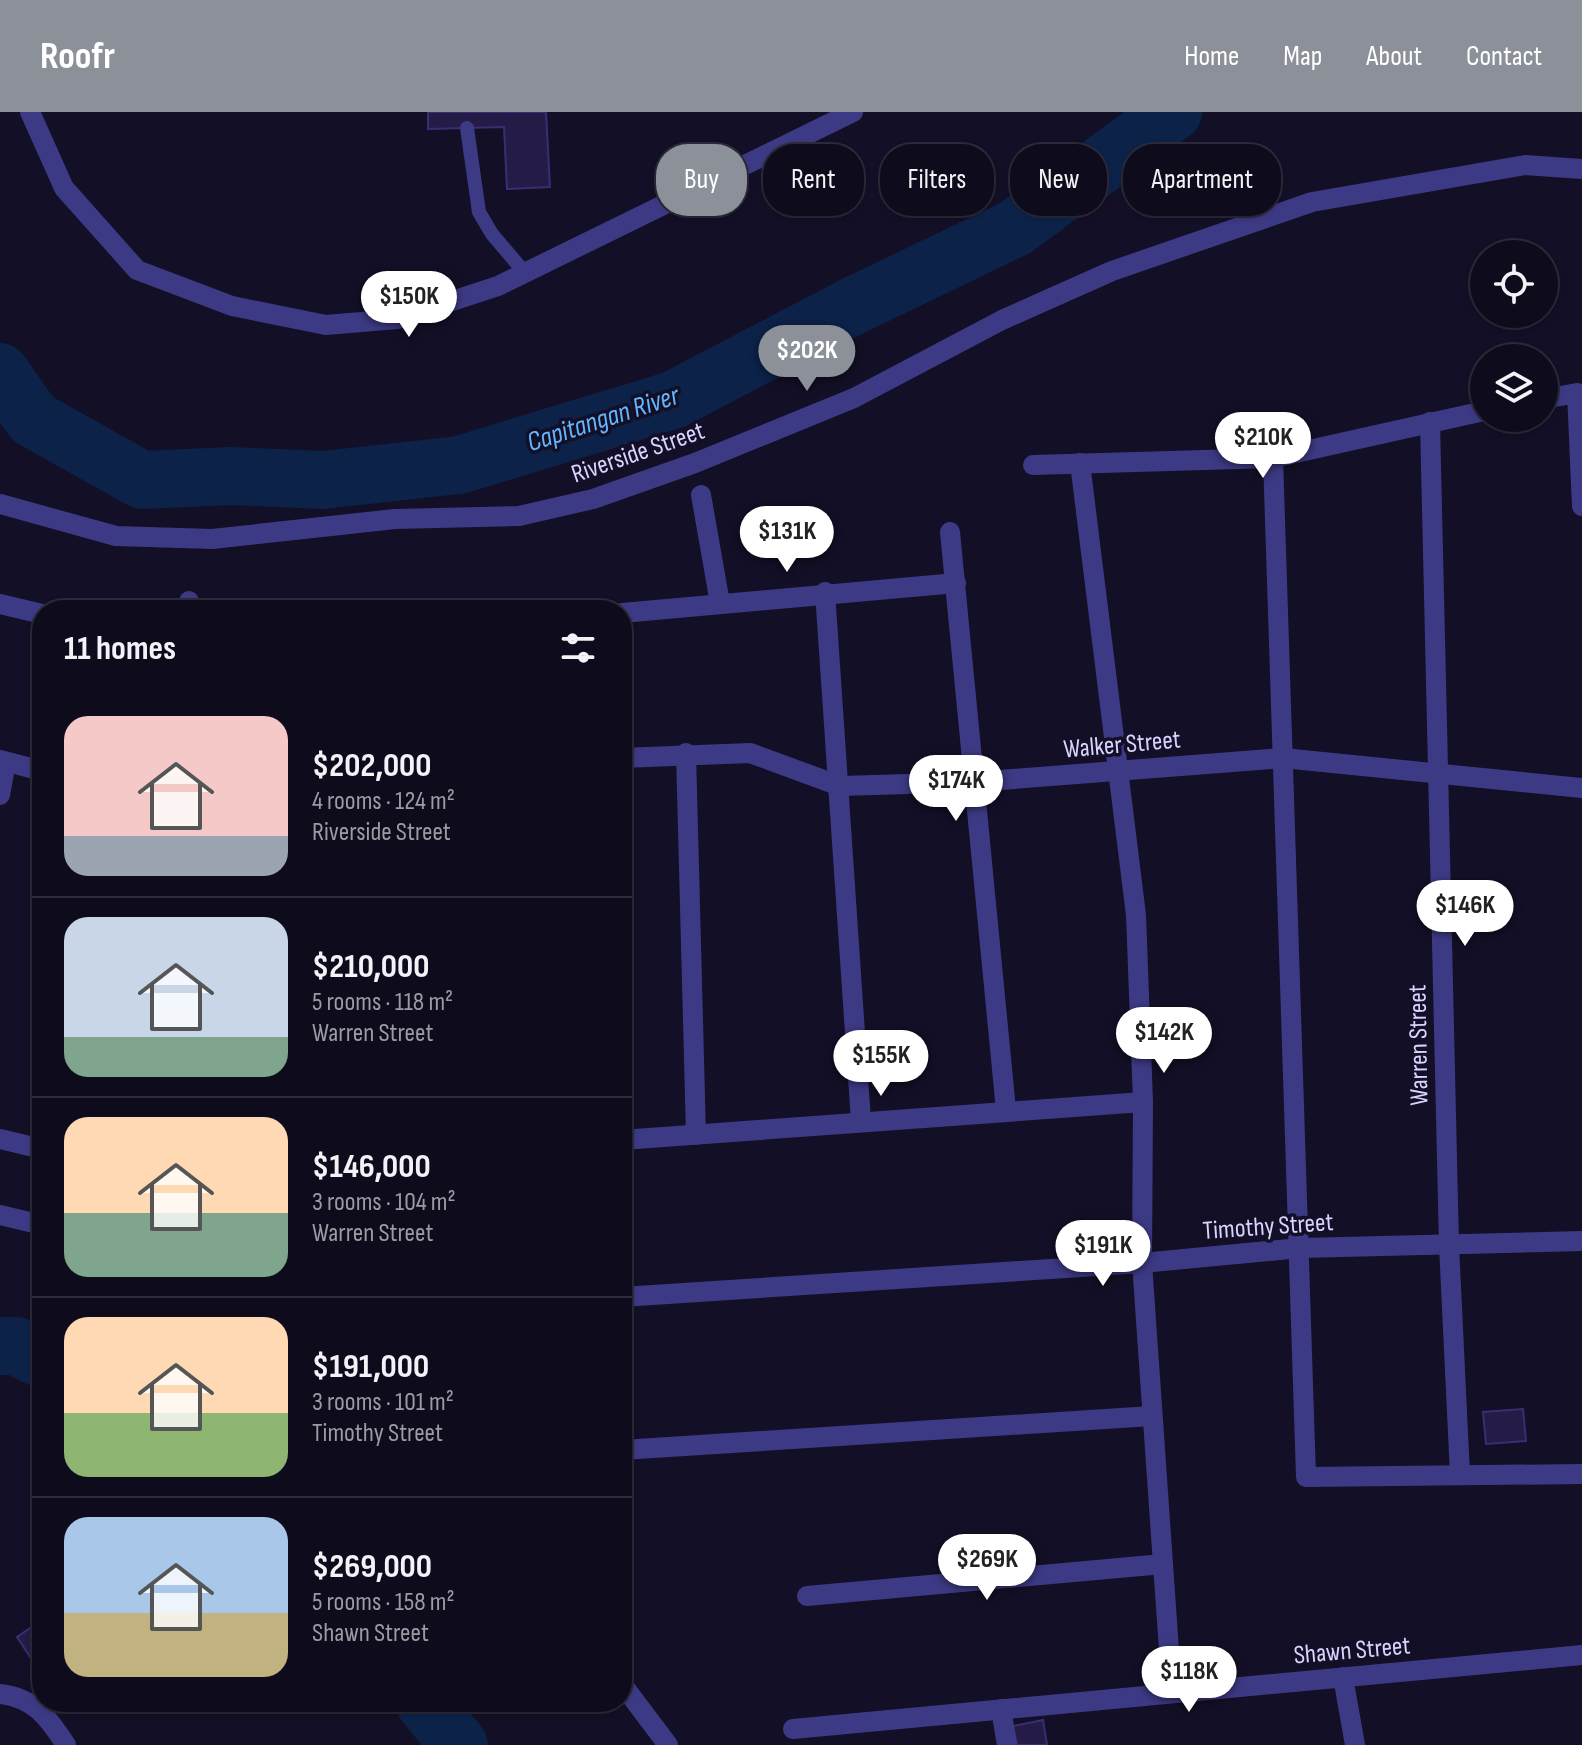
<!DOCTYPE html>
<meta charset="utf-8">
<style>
body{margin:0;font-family:"Sofia Sans Condensed",sans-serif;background:#171425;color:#f1f3f6;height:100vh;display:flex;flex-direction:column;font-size:30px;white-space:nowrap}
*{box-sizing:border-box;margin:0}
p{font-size:26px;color:#9b9ba3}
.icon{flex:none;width:44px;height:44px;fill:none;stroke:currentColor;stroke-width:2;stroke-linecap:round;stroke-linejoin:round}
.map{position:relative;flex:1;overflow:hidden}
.side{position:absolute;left:32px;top:488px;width:600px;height:1112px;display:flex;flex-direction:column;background:#0e0b1c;border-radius:32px;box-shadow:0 2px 6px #0004,0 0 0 2px #2e2b3b}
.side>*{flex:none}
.banner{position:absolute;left:656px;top:32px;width:760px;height:72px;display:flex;gap:16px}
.controls{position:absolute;left:1470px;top:128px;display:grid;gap:16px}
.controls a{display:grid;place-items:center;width:88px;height:88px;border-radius:50%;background:#0e0b1c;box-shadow:0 2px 6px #0004,0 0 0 2px #2e2b3b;font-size:40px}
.price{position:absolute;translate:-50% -68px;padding:0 18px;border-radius:28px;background:#fff;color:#222;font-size:26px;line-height:52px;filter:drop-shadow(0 2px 4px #0008)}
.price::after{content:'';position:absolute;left:50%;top:48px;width:24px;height:18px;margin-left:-12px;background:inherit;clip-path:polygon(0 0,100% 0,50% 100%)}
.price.active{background:#8c9099;color:#fff}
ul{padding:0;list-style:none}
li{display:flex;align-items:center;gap:24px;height:200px;padding:0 32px}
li+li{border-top:2px solid #2e2b3b}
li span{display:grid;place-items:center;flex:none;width:224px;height:160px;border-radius:24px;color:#555}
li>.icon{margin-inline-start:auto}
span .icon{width:96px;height:96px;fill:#fffc;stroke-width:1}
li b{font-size:34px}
h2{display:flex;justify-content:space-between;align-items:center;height:96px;padding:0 32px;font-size:34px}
.chip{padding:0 28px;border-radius:32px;background:#0e0b1c;box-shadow:0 2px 6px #0004,0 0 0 2px #2e2b3b;font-size:28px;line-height:72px}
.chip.active{background:#8c9099;color:#fff}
header{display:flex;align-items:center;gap:48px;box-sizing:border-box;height:112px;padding:0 40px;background:#8c9099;color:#fff}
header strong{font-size:38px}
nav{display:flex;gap:44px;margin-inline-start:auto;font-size:28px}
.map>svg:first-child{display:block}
</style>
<header>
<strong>Roofr</strong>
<nav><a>Home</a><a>Map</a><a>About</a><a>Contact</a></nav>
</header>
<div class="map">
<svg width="1582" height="1633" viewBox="0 0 1582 1633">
<rect width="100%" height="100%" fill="#130f26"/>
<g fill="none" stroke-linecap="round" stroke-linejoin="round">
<!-- river -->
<g stroke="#0c2248" stroke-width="58">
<path d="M0,260L33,307L142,368L231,364L323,368L459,353L673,288L853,194L1015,116L1173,0"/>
<path d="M0,1234H16L42,1247"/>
<path d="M424,1590L459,1633"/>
</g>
</g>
<!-- building -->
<g fill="#241b47" stroke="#3b2d73" stroke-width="2">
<path d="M428,0H546L550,75L507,77L504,15L428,17Z"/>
<path d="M1523,1297L1526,1329L1486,1332L1483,1300Z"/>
<path d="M42,1508V1563L17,1525Z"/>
<path d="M1043,1608L1047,1633H1017L1013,1614Z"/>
</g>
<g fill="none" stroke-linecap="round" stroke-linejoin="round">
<!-- service -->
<path stroke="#3d3a85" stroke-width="14" d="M467,16L479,100L492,122L525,161"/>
<!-- minor -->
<g stroke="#3d3a85" stroke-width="20">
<path d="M30,0L64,76L137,158L232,194L326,213L397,207L498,174L853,0"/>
<path d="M1544,287L1577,281L1582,394"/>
<path d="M1430,310L1449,1133L1460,1363"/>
<path d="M1273,346L1306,1365L1582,1362"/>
<path d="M1080,351L1136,803L1143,990L1142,1151L1172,1581"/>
<path d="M1033,353L1273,346L1484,299"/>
<path d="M701,383L720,491"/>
<path d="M0,392L116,424L212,427L395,407L519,404L593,387L695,351L854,286L1002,208L1112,159L1312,90L1525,53L1582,57"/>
<path d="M950,420L1006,998"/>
<path d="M825,480L861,1009"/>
<path d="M0,492L42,502"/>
<path d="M189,498V489"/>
<path d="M622,501L956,471"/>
<path d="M686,641L696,1023"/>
<path d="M622,646L750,641L840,674L975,670L1283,646L1582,676"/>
<path d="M0,648L42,659"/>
<path d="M0,683L6,650"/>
<path d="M0,1027L42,1037"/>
<path d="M622,1028L1143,990"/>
<path d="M0,1103L42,1113"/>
<path d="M622,1185L1142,1151L1300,1136L1582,1129"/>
<path d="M622,1338L1152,1304"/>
<path d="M807,1484L1163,1452"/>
<path d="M1343,1565L1355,1633"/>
<path d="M622,1572L668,1633"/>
<path d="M0,1582C34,1586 48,1605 66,1633"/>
<path d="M1001,1597L1007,1633"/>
<path d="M793,1617L1582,1543"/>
</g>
</g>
<g text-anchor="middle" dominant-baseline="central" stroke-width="7" stroke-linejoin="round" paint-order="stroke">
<!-- street labels -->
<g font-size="26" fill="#d9d4ff" stroke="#130f26">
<text transform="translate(638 341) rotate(-19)">Riverside Street</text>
<text transform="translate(1122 633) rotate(-5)">Walker Street</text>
<text transform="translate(1419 933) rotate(-91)">Warren Street</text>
<text transform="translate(1268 1115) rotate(-4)">Timothy Street</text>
<text transform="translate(1352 1539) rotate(-5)">Shawn Street</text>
</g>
<!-- water labels -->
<g font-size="28" font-style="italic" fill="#62b6ff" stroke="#130f26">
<text transform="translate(603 307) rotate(-18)">Capitangan River</text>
</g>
</g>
</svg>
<div class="controls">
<a><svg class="icon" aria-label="locate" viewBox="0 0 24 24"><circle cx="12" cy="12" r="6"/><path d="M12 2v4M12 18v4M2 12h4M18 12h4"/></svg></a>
<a><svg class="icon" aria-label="layers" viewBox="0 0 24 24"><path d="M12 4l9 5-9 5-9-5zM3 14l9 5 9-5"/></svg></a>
</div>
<b class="price" style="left:409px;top:227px">$150K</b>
<b class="price active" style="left:807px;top:281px">$202K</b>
<b class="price" style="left:1263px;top:368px">$210K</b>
<b class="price" style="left:787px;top:462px">$131K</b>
<b class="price" style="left:956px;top:711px">$174K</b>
<b class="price" style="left:1465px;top:836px">$146K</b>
<b class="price" style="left:1164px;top:963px">$142K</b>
<b class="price" style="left:881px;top:986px">$155K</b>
<b class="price" style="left:1103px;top:1176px">$191K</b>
<b class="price" style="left:987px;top:1490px">$269K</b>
<b class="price" style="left:1189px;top:1602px">$118K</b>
<div class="banner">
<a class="chip active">Buy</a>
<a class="chip">Rent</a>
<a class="chip">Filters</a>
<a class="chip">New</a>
<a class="chip">Apartment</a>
</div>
<section class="side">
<h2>11 homes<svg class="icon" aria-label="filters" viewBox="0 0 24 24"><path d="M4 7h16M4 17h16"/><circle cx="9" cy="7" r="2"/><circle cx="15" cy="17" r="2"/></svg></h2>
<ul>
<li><span style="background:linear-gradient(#f6c9c9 75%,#9aa5b1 0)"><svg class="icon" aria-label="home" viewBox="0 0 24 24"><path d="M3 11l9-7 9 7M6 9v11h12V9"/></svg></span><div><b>$202,000</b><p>4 rooms · 124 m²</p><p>Riverside Street</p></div></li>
<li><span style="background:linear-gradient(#c9d6e8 75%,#7fa58c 0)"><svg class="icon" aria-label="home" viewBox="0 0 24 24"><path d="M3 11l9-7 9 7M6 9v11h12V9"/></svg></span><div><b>$210,000</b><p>5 rooms · 118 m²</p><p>Warren Street</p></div></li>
<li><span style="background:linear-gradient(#ffd9b3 60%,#7fa58c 0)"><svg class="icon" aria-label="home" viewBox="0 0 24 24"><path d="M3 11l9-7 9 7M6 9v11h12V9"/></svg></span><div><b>$146,000</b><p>3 rooms · 104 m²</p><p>Warren Street</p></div></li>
<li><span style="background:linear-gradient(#ffd9b3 60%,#8fb573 0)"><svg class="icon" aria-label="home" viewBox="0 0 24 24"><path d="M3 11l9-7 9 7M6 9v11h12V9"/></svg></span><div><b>$191,000</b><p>3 rooms · 101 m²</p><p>Timothy Street</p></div></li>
<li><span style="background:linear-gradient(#a9c7e8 60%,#c2b280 0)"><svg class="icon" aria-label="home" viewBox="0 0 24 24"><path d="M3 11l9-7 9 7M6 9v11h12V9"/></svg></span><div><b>$269,000</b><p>5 rooms · 158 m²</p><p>Shawn Street</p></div></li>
</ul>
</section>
</div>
